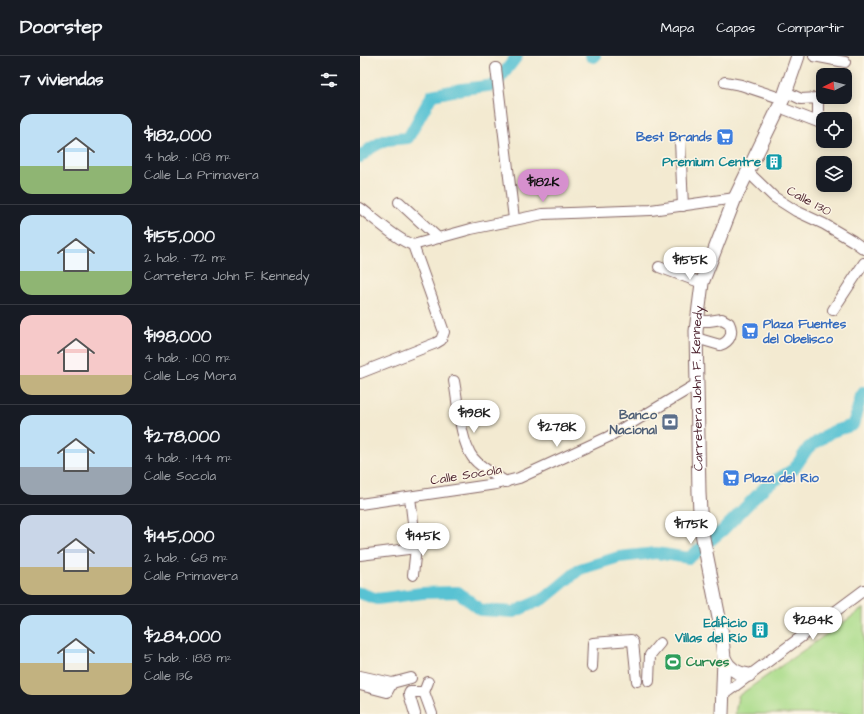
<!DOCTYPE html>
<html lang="es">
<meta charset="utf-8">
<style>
body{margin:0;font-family:"Architects Daughter",sans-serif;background:#20242c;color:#f1f3f6;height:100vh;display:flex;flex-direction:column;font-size:15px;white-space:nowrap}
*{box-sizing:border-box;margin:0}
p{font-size:13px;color:#9ea1a6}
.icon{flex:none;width:22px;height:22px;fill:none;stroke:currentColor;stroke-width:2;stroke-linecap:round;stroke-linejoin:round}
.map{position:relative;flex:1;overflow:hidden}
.side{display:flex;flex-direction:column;background:#171b24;width:360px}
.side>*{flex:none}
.needle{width:26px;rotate:264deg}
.fabs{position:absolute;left:456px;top:12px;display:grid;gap:8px}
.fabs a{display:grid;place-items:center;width:36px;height:36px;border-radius:8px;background:#171b24;box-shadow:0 2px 10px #0003;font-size:20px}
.price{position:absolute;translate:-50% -34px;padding:0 9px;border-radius:14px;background:#fff;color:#222;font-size:13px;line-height:26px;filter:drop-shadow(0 1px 2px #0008)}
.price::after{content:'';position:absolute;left:50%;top:24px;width:12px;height:9px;margin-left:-6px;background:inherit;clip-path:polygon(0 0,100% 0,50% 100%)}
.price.active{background:#d690ce;color:#111}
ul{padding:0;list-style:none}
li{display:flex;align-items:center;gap:12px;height:100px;padding:0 20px}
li+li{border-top:1px solid #363941}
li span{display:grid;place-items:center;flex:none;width:112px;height:80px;border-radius:12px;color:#555}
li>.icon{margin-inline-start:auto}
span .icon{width:48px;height:48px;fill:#fffc;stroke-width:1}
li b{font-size:17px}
h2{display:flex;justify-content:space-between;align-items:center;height:48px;padding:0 20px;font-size:17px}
header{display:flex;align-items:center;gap:24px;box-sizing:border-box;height:56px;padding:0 20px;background:#171b24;border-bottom:1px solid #363941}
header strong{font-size:19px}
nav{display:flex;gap:22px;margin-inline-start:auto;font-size:14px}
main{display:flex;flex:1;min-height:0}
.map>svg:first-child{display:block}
</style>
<header>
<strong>Doorstep</strong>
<nav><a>Mapa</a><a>Capas</a><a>Compartir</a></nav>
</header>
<main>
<section class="side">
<h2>7 viviendas<svg class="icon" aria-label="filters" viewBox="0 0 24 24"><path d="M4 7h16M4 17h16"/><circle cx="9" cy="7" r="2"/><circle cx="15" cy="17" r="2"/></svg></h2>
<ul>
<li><span style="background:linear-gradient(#bfe0f5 65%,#8fb573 0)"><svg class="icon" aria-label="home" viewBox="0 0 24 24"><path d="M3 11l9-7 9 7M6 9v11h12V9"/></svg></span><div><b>$182,000</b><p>4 hab. · 108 m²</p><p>Calle La Primavera</p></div></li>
<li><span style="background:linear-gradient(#bfe0f5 70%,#8fb573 0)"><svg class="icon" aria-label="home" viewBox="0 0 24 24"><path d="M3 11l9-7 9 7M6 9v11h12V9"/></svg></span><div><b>$155,000</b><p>2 hab. · 72 m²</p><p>Carretera John F. Kennedy</p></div></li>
<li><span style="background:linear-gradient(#f6c9c9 75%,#c2b280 0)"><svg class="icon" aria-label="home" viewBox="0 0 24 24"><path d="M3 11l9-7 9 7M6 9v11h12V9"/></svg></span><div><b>$198,000</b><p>4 hab. · 100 m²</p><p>Calle Los Mora</p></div></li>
<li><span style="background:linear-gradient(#bfe0f5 65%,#9aa5b1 0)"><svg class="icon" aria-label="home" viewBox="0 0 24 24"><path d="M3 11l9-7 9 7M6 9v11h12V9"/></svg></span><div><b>$278,000</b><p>4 hab. · 144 m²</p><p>Calle Socola</p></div></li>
<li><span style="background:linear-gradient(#c9d6e8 65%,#c2b280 0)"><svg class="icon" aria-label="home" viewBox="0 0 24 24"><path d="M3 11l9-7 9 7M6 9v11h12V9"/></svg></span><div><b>$145,000</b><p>2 hab. · 68 m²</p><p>Calle Primavera</p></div></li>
<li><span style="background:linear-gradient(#bfe0f5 60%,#c2b280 0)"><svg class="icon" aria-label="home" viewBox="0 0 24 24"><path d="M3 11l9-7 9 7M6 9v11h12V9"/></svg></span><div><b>$284,000</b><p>5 hab. · 188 m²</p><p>Calle 136</p></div></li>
</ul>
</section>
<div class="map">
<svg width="504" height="658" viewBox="0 0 504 658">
<rect width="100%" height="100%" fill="#fcf5e5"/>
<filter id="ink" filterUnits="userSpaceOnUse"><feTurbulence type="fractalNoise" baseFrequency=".025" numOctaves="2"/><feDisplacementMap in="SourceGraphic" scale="8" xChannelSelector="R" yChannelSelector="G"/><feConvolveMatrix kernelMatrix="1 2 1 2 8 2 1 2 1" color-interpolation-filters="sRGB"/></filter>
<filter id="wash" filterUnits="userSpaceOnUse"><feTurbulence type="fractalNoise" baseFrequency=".012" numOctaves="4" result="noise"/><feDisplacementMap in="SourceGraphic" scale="16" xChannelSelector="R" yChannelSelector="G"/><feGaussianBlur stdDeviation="0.9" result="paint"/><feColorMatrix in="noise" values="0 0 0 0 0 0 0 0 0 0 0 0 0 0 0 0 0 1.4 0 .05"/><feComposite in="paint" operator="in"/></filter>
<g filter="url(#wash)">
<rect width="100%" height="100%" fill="#f3ead1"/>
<!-- green -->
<path fill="#a9db89" stroke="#7a7d5a" d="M504,552V658H375L378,640Z"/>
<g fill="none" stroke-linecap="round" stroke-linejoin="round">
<!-- river -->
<g stroke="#58c2d3" stroke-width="12">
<path d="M231,0L234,1L235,0"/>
<path d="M0,101L11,92L25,84L48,82L72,39L102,33L135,29L157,0"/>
<path d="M0,537L17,543L62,537L98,536L121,554L154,556L185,542L220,513L259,501L296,497L329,502L363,474L406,430L434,413L448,392L471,376L493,369L501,340L504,336"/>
</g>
</g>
</g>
<g filter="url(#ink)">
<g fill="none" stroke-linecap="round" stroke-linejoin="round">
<!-- minor casing -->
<g stroke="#856665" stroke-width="12">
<g id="minor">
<path d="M454,0L485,6"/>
<path d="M136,12L154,163"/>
<path d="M365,26L381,29L423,43"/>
<path d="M419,51L458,66V42L441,43L426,36"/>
<path d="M320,85L323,150"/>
<path d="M387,115L414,141L436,155L464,168L493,185L504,193"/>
<path d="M39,146L78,182"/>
<path d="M0,152C14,162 37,184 53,189L111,173L183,158L291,154L375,142"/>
<path d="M299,211L342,227"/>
<path d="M473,254L504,207"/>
<path d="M336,282L360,289C370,286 374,277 369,267L362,263L349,265H337"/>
<path d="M0,317L76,287L81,284L84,276L53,189"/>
<path d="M94,325C98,346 100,385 113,402C121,412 135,419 146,426"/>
<path d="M0,448L136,428L159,422L248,381L337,328"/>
<path d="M0,499L56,492L50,441"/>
<path d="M53,519L56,492"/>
<path d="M232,611L233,587L271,584L273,586L277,625"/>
<path d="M0,620L32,627L27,636L0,629"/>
<path d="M289,625L290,599L300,587"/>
<path d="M68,626L64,636L72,658"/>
<path d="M32,627L51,622"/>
<path d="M363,639L504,534"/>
<path d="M55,658L49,638L50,636H64"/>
</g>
</g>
<!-- major casing -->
<g stroke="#856665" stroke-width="15">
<g id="major">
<path d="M364,602C369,613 377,618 389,619"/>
<path id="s1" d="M362,658L364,602L361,572L341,472L339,437L336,275L342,227L375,142L423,43L438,0"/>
</g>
</g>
<!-- minor -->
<use href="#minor" stroke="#fff" stroke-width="10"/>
<!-- major -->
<use href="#major" stroke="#fff" stroke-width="13"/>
</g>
</g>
<!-- icons -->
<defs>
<g id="supermarket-square" transform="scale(0.9)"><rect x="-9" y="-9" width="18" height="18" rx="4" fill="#3f7fe0" stroke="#fcf5e5"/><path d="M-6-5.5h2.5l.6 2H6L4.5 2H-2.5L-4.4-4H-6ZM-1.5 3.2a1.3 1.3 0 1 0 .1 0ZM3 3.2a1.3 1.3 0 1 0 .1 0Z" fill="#fff"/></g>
<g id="building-square" transform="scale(0.9)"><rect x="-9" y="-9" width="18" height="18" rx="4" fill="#0f9aa8" stroke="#fcf5e5"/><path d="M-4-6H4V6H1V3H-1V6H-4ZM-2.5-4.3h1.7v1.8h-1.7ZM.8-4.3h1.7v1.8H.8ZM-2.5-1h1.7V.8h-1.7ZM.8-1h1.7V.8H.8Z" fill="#fff"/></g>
<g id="bank-square" transform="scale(0.9)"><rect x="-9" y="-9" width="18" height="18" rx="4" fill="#5c6f8a" stroke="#fcf5e5"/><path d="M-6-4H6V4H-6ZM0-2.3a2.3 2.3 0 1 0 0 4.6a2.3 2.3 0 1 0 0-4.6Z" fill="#fff"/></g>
<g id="stadium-square" transform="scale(0.9)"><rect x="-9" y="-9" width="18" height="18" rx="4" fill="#2e9e5b" stroke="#fcf5e5"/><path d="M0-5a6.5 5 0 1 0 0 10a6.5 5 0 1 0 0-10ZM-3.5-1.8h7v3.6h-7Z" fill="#fff"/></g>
</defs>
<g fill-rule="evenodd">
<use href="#supermarket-square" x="365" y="81"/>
<use href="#building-square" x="414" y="106"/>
<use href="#supermarket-square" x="390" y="275"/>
<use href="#bank-square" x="310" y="366"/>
<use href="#supermarket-square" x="371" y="422"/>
<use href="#building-square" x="400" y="574"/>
<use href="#stadium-square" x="313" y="606"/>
</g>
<g text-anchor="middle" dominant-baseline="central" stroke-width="3" stroke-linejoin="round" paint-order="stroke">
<!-- shop labels -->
<g font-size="13" font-weight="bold" fill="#366cbe" stroke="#fcf5e5" text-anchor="start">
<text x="352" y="81" text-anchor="end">Best Brands</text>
<text x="403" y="268">Plaza Fuentes<tspan x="403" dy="15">del Obelisco</tspan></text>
<text x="384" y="422">Plaza del Rio</text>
</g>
<!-- culture labels -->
<g font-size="13" font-weight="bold" fill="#0d838f" stroke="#fcf5e5" text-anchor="end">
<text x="401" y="106">Premium Centre</text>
<text x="387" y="567">Edificio<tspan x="387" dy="15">Villas del Río</tspan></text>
</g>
<!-- street labels -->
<g font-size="13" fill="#4a1f2b" stroke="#fcf5e5">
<text transform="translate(449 145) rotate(28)">Calle 130</text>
<text stroke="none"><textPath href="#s1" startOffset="328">Carretera John F. Kennedy</textPath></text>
<text transform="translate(106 419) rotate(-9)">Calle Socola</text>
</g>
<!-- service labels -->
<g font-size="13" font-weight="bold" fill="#4e5e75" stroke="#fcf5e5" text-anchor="end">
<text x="297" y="359">Banco<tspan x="297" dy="15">Nacional</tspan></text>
</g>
<!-- leisure labels -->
<g font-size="13" font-weight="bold" fill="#27864d" stroke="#fcf5e5" text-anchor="start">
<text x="326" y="606">Curves</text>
</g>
</g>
</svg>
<div class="fabs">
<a><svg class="needle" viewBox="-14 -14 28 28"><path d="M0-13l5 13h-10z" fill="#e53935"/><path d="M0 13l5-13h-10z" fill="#9ea1a6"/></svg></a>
<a><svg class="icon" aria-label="locate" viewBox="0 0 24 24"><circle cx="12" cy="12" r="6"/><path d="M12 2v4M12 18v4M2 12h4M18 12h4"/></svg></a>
<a><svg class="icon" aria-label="layers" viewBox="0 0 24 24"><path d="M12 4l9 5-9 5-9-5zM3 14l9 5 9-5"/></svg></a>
</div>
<b class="price active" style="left:183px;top:147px">$182K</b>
<b class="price" style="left:330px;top:225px">$155K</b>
<b class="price" style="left:114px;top:378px">$198K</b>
<b class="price" style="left:197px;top:392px">$278K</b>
<b class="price" style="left:331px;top:489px">$175K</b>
<b class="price" style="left:63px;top:501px">$145K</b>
<b class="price" style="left:453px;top:585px">$284K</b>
</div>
</main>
